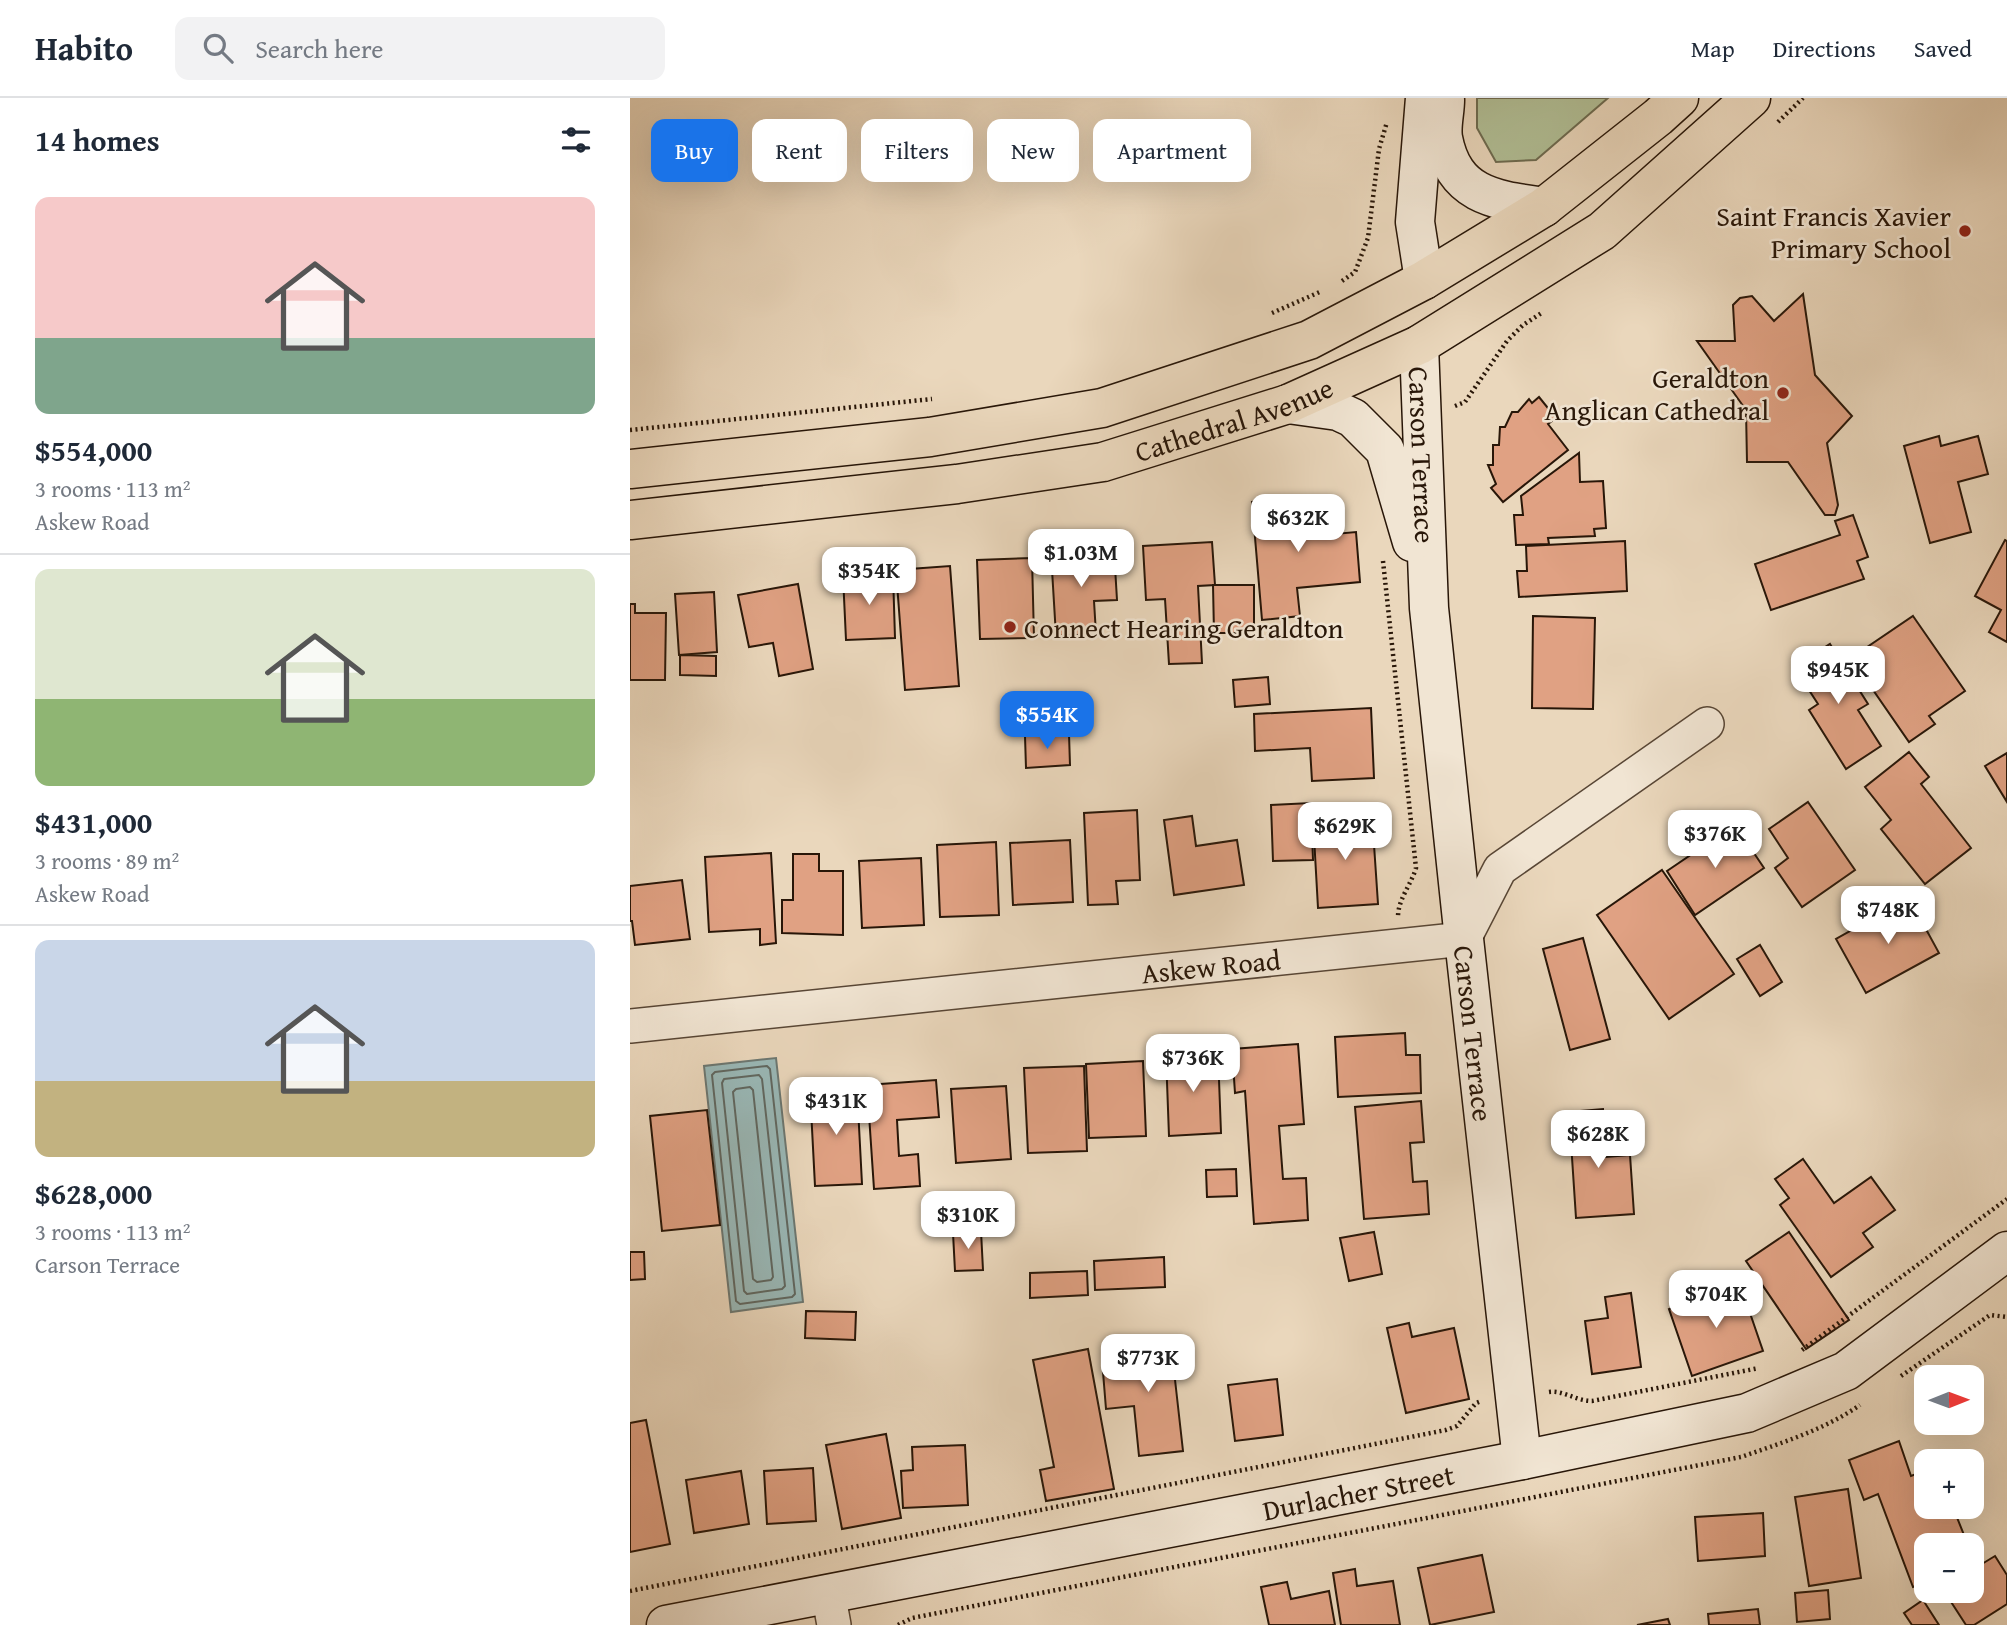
<!DOCTYPE html>
<meta charset="utf-8">
<style>
body{margin:0;font-family:"Gentium Book Plus",serif;background:#f2f2f3;color:#1f2937;height:100vh;display:flex;flex-direction:column;font-size:26px;white-space:nowrap}
*{box-sizing:border-box;margin:0}
p{font-size:23px;color:#747a83}
.icon{flex:none;width:38px;height:38px;fill:none;stroke:currentColor;stroke-width:2;stroke-linecap:round;stroke-linejoin:round}
.map{position:relative;flex:1;overflow:hidden}
.side{display:flex;flex-direction:column;background:#fff;width:630px}
.side>*{flex:none}
.banner{position:absolute;left:21px;top:21px;width:665px;height:63px;display:flex;gap:14px}
.needle{width:46px;rotate:89deg}
.tools{position:absolute;left:1284px;top:1267px;display:grid;gap:14px}
.tools a{display:grid;place-items:center;width:70px;height:70px;border-radius:14px;background:#fff;box-shadow:0 7px 28px #0002;font-size:35px}
.price{position:absolute;translate:-50% -60px;padding:0 16px;border-radius:14px;background:#fff;color:#222;font-size:23px;line-height:46px;filter:drop-shadow(0 2px 4px #0008)}
.price::after{content:'';position:absolute;left:50%;top:42px;width:21px;height:16px;margin-left:-10px;background:inherit;clip-path:polygon(0 0,100% 0,50% 100%)}
.price.on{background:#1a73e8;color:#fff}
ul{padding:0;list-style:none}
li{display:grid;align-content:center;gap:14px;height:371px;padding:0 35px}
li+li{border-top:2px solid #e0e1e3}
li span{display:grid;place-items:center;height:217px;border-radius:14px;color:#555}
li>.icon{margin-inline-start:auto}
span .icon{width:126px;height:126px;fill:#fffc;stroke-width:1}
li b{font-size:30px}
h2{display:flex;justify-content:space-between;align-items:center;height:84px;padding:0 35px;font-size:30px}
.tag{padding:0 24px;border-radius:14px;background:#fff;box-shadow:0 7px 28px #0002;font-size:24px;line-height:63px}
.tag.on{background:#1a73e8;color:#fff}
header{display:flex;align-items:center;gap:42px;box-sizing:border-box;height:98px;padding:0 35px;background:#fff;border-bottom:2px solid #e0e1e3}
header strong{font-size:33px}
nav{display:flex;gap:38px;margin-inline-start:auto;font-size:24px}
.search{width:490px;height:63px;background:#f2f2f3;display:flex;align-items:center;gap:18px;box-sizing:border-box;padding:0 24px;border-radius:14px;color:#747a83;font-size:26px}
main{display:flex;flex:1;min-height:0}
.map>svg:first-child{display:block}
</style>
<header>
<strong>Habito</strong>
<div class="search"><svg class="icon" aria-label="search" viewBox="0 0 24 24"><circle cx="10" cy="10" r="6"/><path d="M15 15l6 6"/></svg>Search here</div>
<nav><a>Map</a><a>Directions</a><a>Saved</a></nav>
</header>
<main>
<section class="side">
<h2>14 homes<svg class="icon" aria-label="filters" viewBox="0 0 24 24"><path d="M4 7h16M4 17h16"/><circle cx="9" cy="7" r="2"/><circle cx="15" cy="17" r="2"/></svg></h2>
<ul>
<li><span style="background:linear-gradient(#f6c9c9 65%,#7fa58c 0)"><svg class="icon" aria-label="home" viewBox="0 0 24 24"><path d="M3 11l9-7 9 7M6 9v11h12V9"/></svg></span><div><b>$554,000</b><p>3 rooms · 113 m²</p><p>Askew Road</p></div></li>
<li><span style="background:linear-gradient(#dfe7d0 60%,#8fb573 0)"><svg class="icon" aria-label="home" viewBox="0 0 24 24"><path d="M3 11l9-7 9 7M6 9v11h12V9"/></svg></span><div><b>$431,000</b><p>3 rooms · 89 m²</p><p>Askew Road</p></div></li>
<li><span style="background:linear-gradient(#c9d6e8 65%,#c2b280 0)"><svg class="icon" aria-label="home" viewBox="0 0 24 24"><path d="M3 11l9-7 9 7M6 9v11h12V9"/></svg></span><div><b>$628,000</b><p>3 rooms · 113 m²</p><p>Carson Terrace</p></div></li>
</ul>
</section>
<div class="map">
<svg width="1377" height="1527" viewBox="0 0 1377 1527">
<rect width="100%" height="100%" fill="#ead7bc"/>
<filter id="stains"><feTurbulence type="fractalNoise" baseFrequency=".00286" numOctaves="4"/><feColorMatrix values="0 0 0 0 .2 0 0 0 0 .09 0 0 0 0 .02 0 0 0 .5 -.17"/></filter>
<radialGradient id="worn" r=".72"><stop offset=".6" stop-color="#630" stop-opacity="0"/><stop offset="1" stop-color="#630" stop-opacity=".3"/></radialGradient>
<!-- green -->
<path fill="#b1bf96" stroke="#6c6a4f" stroke-width="2" d="M847,0H978L906,62L866,64L847,30Z"/>
<!-- water -->
<path fill="#99b8b7" stroke="#6c7771" stroke-width="2" d="M146,960L173,1204L101,1214L74,968Z"/>
<g fill="none" stroke-linecap="round" stroke-linejoin="round">
<!-- shore -->
<g stroke="#606760" stroke-width="2">
<path d="M137,968L140,971L165,1196L162,1199L110,1206L106,1203L82,977L85,974Z"/>
<path d="M129,977L132,981L155,1188L152,1191L117,1196L114,1193L92,985L94,981Z"/>
<path d="M120,989L123,992L143,1179L141,1182L127,1184L123,1181L103,994L106,991Z"/>
</g>
</g>
<!-- building -->
<g fill="#e0a183" stroke="#281608" stroke-width="2">
<path d="M1173,196L1185,277L1222,318L1197,345L1208,407L1205,417H1195L1158,364H1117L1116,312L1067,243H1105L1103,207L1110,200L1122,198L1144,223Z"/>
<path d="M909,299L926,320L918,326L938,352L873,404L861,390L866,386L858,367H863V347H869L870,329H875L882,314H888L899,301L902,305Z"/>
<path d="M1309,338L1311,348L1348,338L1358,376L1328,384L1341,434L1300,445L1274,348Z"/>
<path d="M949,355L950,384L973,383L976,430L964,431L965,438L918,440L919,446L886,447L884,417H893L891,398Z"/>
<path d="M690,398L694,437L726,434L730,484L667,490L670,518L632,522L622,404Z"/>
<path d="M1223,417L1238,459L1227,463L1234,481L1141,512L1125,466L1210,437L1205,423Z"/>
<path d="M1375,442L1377,443V544L1359,534L1371,512L1345,498Z"/>
<path d="M995,443L997,493L889,499L887,473H897L896,448Z"/>
<path d="M582,444L585,487L568,488L572,565L539,566L535,501L516,502L513,448Z"/>
<path d="M484,452L487,502L464,503L466,536L426,538L421,455Z"/>
<path d="M402,460L404,540L350,541L347,462Z"/>
<path d="M320,468L329,588L275,592L266,472Z"/>
<path d="M263,476L265,540L216,542L213,478Z"/>
<path d="M168,486L183,571L149,578L143,545L119,549L108,497Z"/>
<path d="M583,487H624V535H584Z"/>
<path d="M84,494L87,554L49,557L45,496Z"/>
<path d="M0,506H5V515H36L35,582H0Z"/>
<path d="M903,518L965,520L963,611L902,610Z"/>
<path d="M1283,518L1335,593L1299,618L1305,626L1279,644L1221,560Z"/>
<path d="M1200,546L1238,606L1228,612L1251,648L1216,671L1179,612L1188,606L1164,569Z"/>
<path d="M50,557L86,558V578L50,577Z"/>
<path d="M638,579L640,606L605,609L603,582Z"/>
<path d="M741,610L744,680L682,683L680,650L625,653L624,616Z"/>
<path d="M439,636L440,667L396,670L395,638Z"/>
<path d="M1279,654L1299,679L1291,686L1341,750L1295,786L1251,731L1261,722L1235,689Z"/>
<path d="M1377,655V704L1355,668Z"/>
<path d="M1178,704L1225,772L1172,809L1145,770L1158,760L1139,731Z"/>
<path d="M681,705L683,762L643,763L641,707Z"/>
<path d="M507,712L510,782L486,783L488,806L458,807L454,715Z"/>
<path d="M742,717L748,806L688,810L683,721Z"/>
<path d="M562,718L566,748L607,742L614,787L544,797L534,722Z"/>
<path d="M1105,727L1134,770L1065,817L1037,773Z"/>
<path d="M440,742L443,804L383,807L380,745Z"/>
<path d="M366,744L369,817L310,819L307,747Z"/>
<path d="M141,755L146,845L130,847V831L79,834L75,759Z"/>
<path d="M163,756H189V773H213V837L152,835V802H163Z"/>
<path d="M291,760L294,827L232,830L229,763Z"/>
<path d="M1032,772L1104,876L1039,921L967,817Z"/>
<path d="M52,782L60,841L5,847L2,823H0V788Z"/>
<path d="M1279,800L1309,855L1236,895L1206,841Z"/>
<path d="M953,840L980,941L940,952L913,851Z"/>
<path d="M1130,847L1152,884L1130,898L1107,861Z"/>
<path d="M775,935L776,957H790L791,995L708,999L705,939Z"/>
<path d="M668,946L674,1026L649,1028L653,1081L676,1080L678,1122L624,1126L615,993L605,995L602,951Z"/>
<path d="M588,955L591,1035L539,1038L536,957Z"/>
<path d="M513,963L516,1038L459,1040L456,966Z"/>
<path d="M454,968L457,1053L398,1055L394,970Z"/>
<path d="M306,982L309,1019L267,1022L269,1058L288,1056L290,1088L244,1091L237,987Z"/>
<path d="M376,988L381,1061L326,1065L321,991Z"/>
<path d="M227,990L232,1086L185,1088L180,992Z"/>
<path d="M791,1003L794,1044L780,1045L783,1084L797,1083L799,1116L734,1121L725,1009Z"/>
<path d="M973,1011L976,1059L1000,1057L1004,1116L946,1120L939,1014Z"/>
<path d="M77,1012L90,1127L32,1133L20,1018Z"/>
<path d="M1173,1061L1204,1105L1241,1079L1265,1112L1233,1135L1243,1149L1201,1179L1150,1107L1159,1100L1145,1081Z"/>
<path d="M606,1071L607,1098L577,1099L576,1072Z"/>
<path d="M351,1133L353,1172L325,1173L323,1135Z"/>
<path d="M744,1134L752,1176L719,1183L710,1140Z"/>
<path d="M1159,1134L1219,1222L1176,1251L1116,1163Z"/>
<path d="M0,1154H14L15,1181L0,1182Z"/>
<path d="M534,1159L535,1189L465,1192L464,1163Z"/>
<path d="M457,1173L458,1197L400,1200V1175Z"/>
<path d="M1110,1186L1133,1253L1062,1278L1039,1211Z"/>
<path d="M1001,1195L1011,1269L962,1276L955,1223L978,1220L975,1199Z"/>
<path d="M176,1213L226,1214L225,1242L175,1240Z"/>
<path d="M779,1225L782,1239L824,1230L839,1301L776,1315L757,1230Z"/>
<path d="M540,1237L553,1353L509,1358L504,1308L476,1311L473,1274L498,1271L494,1242Z"/>
<path d="M458,1251L484,1391L416,1403L410,1372L424,1369L403,1262Z"/>
<path d="M647,1281L653,1337L605,1343L598,1287Z"/>
<path d="M16,1322L40,1446L0,1454V1325Z"/>
<path d="M256,1336L271,1420L212,1431L196,1347Z"/>
<path d="M1269,1343L1281,1378L1297,1372V1409H1319L1323,1418L1326,1417L1338,1447H1297V1484L1283,1489L1248,1396L1234,1402L1219,1362Z"/>
<path d="M335,1347L338,1407L273,1410L271,1373L283,1372L282,1349Z"/>
<path d="M183,1370L186,1423L137,1426L134,1373Z"/>
<path d="M111,1373L119,1426L64,1435L56,1382Z"/>
<path d="M1218,1391L1231,1480L1179,1488L1165,1399Z"/>
<path d="M1133,1415L1135,1458L1068,1463L1065,1419Z"/>
<path d="M852,1457L864,1514L800,1527L788,1470Z"/>
<path d="M1365,1458L1377,1477V1506L1344,1527H1336L1314,1493H1342V1472Z"/>
<path d="M725,1471L727,1488L763,1483L770,1527H711L703,1475Z"/>
<path d="M657,1484L661,1501L699,1493L705,1527H639L631,1489Z"/>
<path d="M1198,1492L1200,1521L1167,1524L1165,1495Z"/>
<path d="M1293,1502L1309,1527H1282L1274,1515Z"/>
<path d="M1128,1511L1130,1527H1079L1078,1516Z"/>
<path d="M1038,1521L1040,1527H1007Z"/>
</g>
<g fill="none" stroke-linecap="round" stroke-linejoin="round">
<!-- street casing -->
<g stroke="#584635" stroke-width="36">
<g id="street">
<path id="s1" d="M0,928L834,841L870,771L1077,626"/>
<path d="M198,1494L204,1527"/>
</g>
</g>
<!-- secondary casing -->
<g stroke="#281608" stroke-width="41">
<g id="secondary">
<path d="M815,2C815,14 811,28 813,40C824,98 865,102 914,109"/>
<path d="M794,182L785,124L795,0"/>
<path id="s2" d="M789,247L799,510L834,841L892,1362"/>
<path d="M658,306L708,313L723,320L755,352L782,444"/>
<path id="s3" d="M36,1527L892,1362L1117,1315L1216,1273L1377,1153"/>
</g>
</g>
<!-- primary casing -->
<g stroke="#281608" stroke-width="41">
<g id="primary">
<path d="M0,371L300,339L472,310L679,242L794,182L914,109L1028,19L1049,0"/>
<path id="s4" d="M0,422L327,386L473,364L658,306L789,247L972,133L1121,0"/>
</g>
</g>
<!-- path -->
<g stroke="#281608" stroke-width="4.5" stroke-dasharray="2 3.5" stroke-linecap="butt">
<path d="M1148,24L1173,0"/>
<path d="M712,183L725,174L738,140L749,51L757,24"/>
<path d="M642,215L692,193"/>
<path d="M825,308L835,304L877,243L893,227L913,214"/>
<path d="M0,332L302,301"/>
<path d="M753,463L786,770C781,787 768,801 768,819"/>
<path d="M1172,1252L1377,1101"/>
<path d="M1271,1278L1360,1217L1377,1219"/>
<path d="M919,1294C933,1292 946,1303 962,1303L1129,1270"/>
<path d="M0,1493L816,1332L827,1328L846,1305L851,1303"/>
<path d="M268,1527L282,1520L1111,1359C1151,1345 1194,1332 1230,1307"/>
</g>
<!-- street -->
<use href="#street" stroke="#f1e5d3" stroke-width="33"/>
<!-- secondary -->
<use href="#secondary" stroke="#f1e5d3" stroke-width="38"/>
<!-- primary -->
<use href="#primary" stroke="#ead7bc" stroke-width="38"/>
</g>
<!-- markers -->
<g fill="#8f2418" stroke="#f1e5d3" stroke-width="2.5">
<circle cx="1335" cy="133" r="7"/>
<circle cx="1153" cy="295" r="7"/>
<circle cx="380" cy="529" r="7"/>
</g>
<g text-anchor="middle" dominant-baseline="central" stroke-width="5" stroke-linejoin="round" paint-order="stroke">
<!-- poi labels -->
<g font-size="28" fill="#281608" stroke="#f1e5d3" text-anchor="end">
<text x="1321" y="117">Saint Francis Xavier<tspan x="1321" dy="32">Primary School</tspan></text>
<text x="1139" y="279">Geraldton<tspan x="1139" dy="32">Anglican Cathedral</tspan></text>
<text x="394" y="529" text-anchor="start">Connect Hearing Geraldton</text>
</g>
<!-- street labels -->
<g font-size="28" fill="#281608" stroke="#f1e5d3">
<text stroke="none"><textPath href="#s4" startOffset="614">Cathedral Avenue</textPath></text>
<text stroke="none"><textPath href="#s2" startOffset="110">Carson Terrace</textPath></text>
<text stroke="none"><textPath href="#s1" startOffset="584">Askew Road</textPath></text>
<text stroke="none"><textPath href="#s2" startOffset="691">Carson Terrace</textPath></text>
<text stroke="none"><textPath href="#s3" startOffset="705">Durlacher Street</textPath></text>
</g>
</g>
<rect width="100%" height="100%" filter="url(#stains)"/>
<rect width="100%" height="100%" fill="url(#worn)"/>
</svg>
<div class="tools">
<a><svg class="needle" viewBox="-14 -14 28 28"><path d="M0-13l5 13h-10z" fill="#e53935"/><path d="M0 13l5-13h-10z" fill="#747a83"/></svg></a>
<a>+</a>
<a>−</a>
</div>
<b class="price" style="left:668px;top:456px">$632K</b>
<b class="price" style="left:451px;top:491px">$1.03M</b>
<b class="price" style="left:239px;top:509px">$354K</b>
<b class="price" style="left:1208px;top:608px">$945K</b>
<b class="price on" style="left:417px;top:653px">$554K</b>
<b class="price" style="left:715px;top:764px">$629K</b>
<b class="price" style="left:1085px;top:772px">$376K</b>
<b class="price" style="left:1258px;top:848px">$748K</b>
<b class="price" style="left:563px;top:996px">$736K</b>
<b class="price" style="left:206px;top:1039px">$431K</b>
<b class="price" style="left:968px;top:1072px">$628K</b>
<b class="price" style="left:338px;top:1153px">$310K</b>
<b class="price" style="left:1086px;top:1232px">$704K</b>
<b class="price" style="left:518px;top:1296px">$773K</b>
<div class="banner">
<a class="tag on">Buy</a>
<a class="tag">Rent</a>
<a class="tag">Filters</a>
<a class="tag">New</a>
<a class="tag">Apartment</a>
</div>
</div>
</main>
